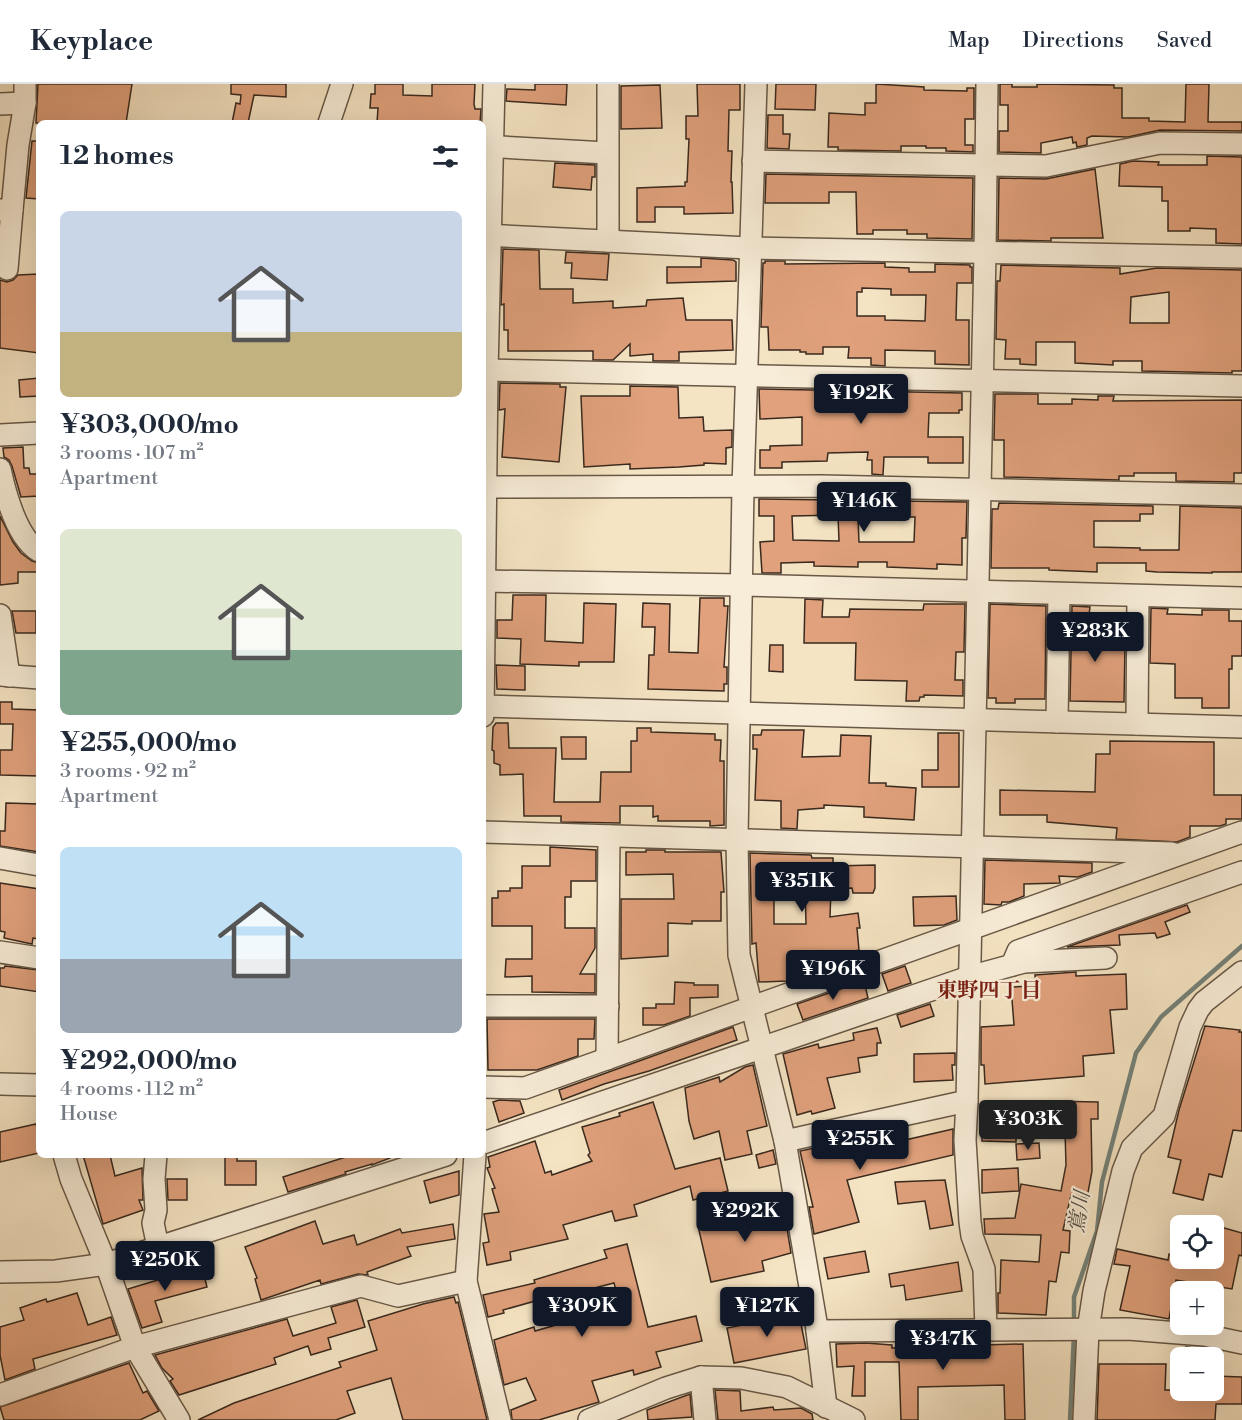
<!DOCTYPE html>
<meta charset="utf-8">
<style>
body{margin:0;font-family:"Libre Bodoni","Noto Serif JP",serif;background:#f6f6f7;color:#1f2937;height:100vh;display:flex;flex-direction:column;font-size:22px;white-space:nowrap}
*{box-sizing:border-box;margin:0}
p{font-size:20px;color:#747a83}
.icon{flex:none;width:33px;height:33px;fill:none;stroke:currentColor;stroke-width:2;stroke-linecap:round;stroke-linejoin:round}
.map{position:relative;flex:1;overflow:hidden}
.side{position:absolute;left:36px;top:36px;width:450px;height:1038px;display:flex;flex-direction:column;background:#fff;border-radius:9px;box-shadow:0 6px 24px #0002}
.side>*{flex:none}
.fabs{position:absolute;left:1170px;top:1131px;display:grid;gap:12px}
.fabs a{display:grid;place-items:center;width:54px;height:54px;border-radius:9px;background:#fff;box-shadow:0 6px 24px #0002;font-size:30px}
.price{position:absolute;translate:-50% -51px;padding:0 14px;border-radius:6px;background:#111827;color:#fff;font-size:20px;line-height:39px;filter:drop-shadow(0 2px 3px #0008)}
.price::after{content:'';position:absolute;left:50%;top:36px;width:18px;height:14px;margin-left:-9px;background:inherit;clip-path:polygon(0 0,100% 0,50% 100%)}
.price.on{background:#222;color:#fff}
ul{padding:0;list-style:none}
li{display:grid;align-content:center;gap:12px;height:318px;padding:0 24px}
li span{display:grid;place-items:center;height:186px;border-radius:9px;color:#555}
li>.icon{margin-inline-start:auto}
span .icon{width:108px;height:108px;fill:#fffc;stroke-width:1}
li b{font-size:26px}
h2{display:flex;justify-content:space-between;align-items:center;height:72px;padding:0 24px;font-size:26px}
header{display:flex;align-items:center;gap:36px;box-sizing:border-box;height:84px;padding:0 30px;background:#fff;border-bottom:2px solid #e0e1e3}
header strong{font-size:28px}
nav{display:flex;gap:33px;margin-inline-start:auto;font-size:21px}
.map>svg:first-child{display:block}
</style>
<header>
<strong>Keyplace</strong>
<nav><a>Map</a><a>Directions</a><a>Saved</a></nav>
</header>
<div class="map">
<svg width="1242" height="1336" viewBox="0 0 1242 1336">
<rect width="100%" height="100%" fill="#f5e4c3"/>
<filter id="stains"><feTurbulence type="fractalNoise" baseFrequency=".00333" numOctaves="4"/><feColorMatrix values="0 0 0 0 .2 0 0 0 0 .09 0 0 0 0 .02 0 0 0 .5 -.17"/></filter>
<radialGradient id="worn" r=".72"><stop offset=".6" stop-color="#630" stop-opacity="0"/><stop offset="1" stop-color="#630" stop-opacity=".3"/></radialGradient>
<g fill="none" stroke-linecap="round" stroke-linejoin="round">
<!-- stream -->
<g stroke="#748279" stroke-width="4.5">
<path d="M1074,1238V1213L1097,1147L1102,1098L1136,969L1161,933L1242,862"/>
<path d="M1070,1336L1074,1250"/>
</g>
</g>
<!-- building -->
<g fill="#e0a17c" stroke="#39291e" stroke-width="1.5" fill-rule="evenodd">
<path d="M38,0H132L126,39H36Z"/>
<path d="M231,0H286V13L254,11L248,39H232L236,19L240,20L241,11L231,10Z"/>
<path d="M375,0H403V11L432,12V0H475L474,20L475,25H481L480,39H377L378,24H370L371,10H375Z"/>
<path d="M535,0H567L566,21L506,17L507,5L535,6Z"/>
<path d="M697,0H740V26H729L728,67H732L731,98H732L733,129L684,130V123H655V138H637V104L685,102V98H687L689,55H686V32H698Z"/>
<path d="M776,0H816L815,26L775,25Z"/>
<path d="M876,0L924,3V6L967,7V4H974V35H965V61H973V68L946,67V64H926V62H901V67L838,66V63H828L829,29L865,31V19H876Z"/>
<path d="M1000,0H1012V3H1037V0L1114,1V4H1122V34H1149V37L1185,38L1186,0H1209L1208,38H1242V47L1160,46L1128,53L1092,52L1087,54V61L1077,63L1076,58L1073,59L1072,53L1041,59V69L999,68V47H1008V21H1000Z"/>
<path d="M660,1L662,44L621,45V2Z"/>
<path d="M768,31H783V50H790L789,65L767,64Z"/>
<path d="M32,57H39V115L26,114Z"/>
<path d="M1207,72L1242,73V160L1216,159V145L1190,144V147H1168V117H1162V103L1119,102L1120,80L1133,77L1159,78L1158,81H1207Z"/>
<path d="M555,79L595,81V93H592L591,106L553,103Z"/>
<path d="M1095,85L1103,154H1051V157L998,156L999,94L1046,95Z"/>
<path d="M766,90L973,94L972,155L927,154V150H907V146H873V150H857L856,108H829V119H765Z"/>
<path d="M503,165L539,166L540,205H573V219L613,217V224L646,222L647,216L683,214L686,236H732L733,266L679,268V277H653V270L630,272V260L613,276H593V267H508V246H504V220L501,221Z"/>
<path d="M566,168L609,170L607,196L571,194L572,179H565Z"/>
<path d="M701,174L733,176L736,178V197L667,199V183H701Z"/>
<path d="M765,177H785V180L885,179V183L909,184V188H935V180L970,181V183H972V199H957L956,236H969V281L935,280V267L885,266V282L871,281V274H848L849,263H823V270H806V268H800V266H769L768,243H761L763,179H765ZM862,204L891,205V211H926L925,237L885,236V232H857V208H862Z"/>
<path d="M1001,181L1120,184V190L1157,184L1242,186V287H1232V289L1142,287V277H1113V281L1075,279V258H1036V281L1020,280V275H1005L1006,256L996,255L997,197H1000ZM1169,208V239H1130L1131,213Z"/>
<path d="M39,190V269L0,264V196L7,198L13,196L18,191Z"/>
<path d="M39,294V312L20,313L19,296Z"/>
<path d="M500,299L560,300V303H566L559,378L502,373L505,325L499,326Z"/>
<path d="M630,302L678,303L679,334L703,333L704,347L732,346V363L726,364V380L704,379V381L679,383L630,385V380L584,383L581,312H630Z"/>
<path d="M759,305L962,309V326H959V329H929L928,353H963V379H928V373H884L883,391L872,390V376H867L868,368L828,369L827,377L782,378V384H760V366H770V362L802,361V333L760,335Z"/>
<path d="M995,310H1038V320H1072V315L1098,316V312H1114L1113,317L1242,316V389H1234V398L1176,397V389H1134V392H1119V396L1004,393V356H994Z"/>
<path d="M23,363L24,384H29L30,390H39V412L21,413L12,382L9,376L4,373L3,364Z"/>
<path d="M759,415L967,418L966,454H962V481L937,480V485L887,483V478H858V483L814,482V478L781,479V489H762L760,458L774,457V432H759ZM838,431L839,457L793,456L792,432ZM858,433H915L914,458H859Z"/>
<path d="M999,419L1153,422V430H1140V437H1094V463L1140,464V466H1179L1180,422L1242,424V488H1212V489L1157,488L1146,487V479H1097V488L1049,486V484H991L992,425H998Z"/>
<path d="M0,432L13,458L21,469L32,477L39,479V488H18V499L0,501Z"/>
<path d="M513,511H546L545,557L583,559L584,519L616,520L614,578H579V582L520,580L521,555L497,554V536H512Z"/>
<path d="M700,514H724V522H728L724,583H727V600H724V607L648,605L649,571H654L655,543H642L643,519L670,520L669,568L698,569Z"/>
<path d="M805,515L823,516L822,533H849L850,525L923,526L924,520H965L964,568H956L955,596H963V612L924,611V613H920L919,617H906L907,597L855,596L856,559H804Z"/>
<path d="M990,520L1046,522L1045,615H1015V619H996V614H988Z"/>
<path d="M1072,522L1090,523L1089,531H1095L1094,557H1115V560H1125L1124,618L1070,617Z"/>
<path d="M1151,524L1168,525L1167,530H1173L1202,531V526H1229V537H1242V572H1232V585H1229V624H1202V614H1175V580L1150,579Z"/>
<path d="M12,527H36V549H16Z"/>
<path d="M770,561H783V588L769,587Z"/>
<path d="M496,581L525,582V606L497,605Z"/>
<path d="M0,618H12V625L39,626V692L0,691V666H12L13,640H0Z"/>
<path d="M496,639H508L509,664H556L554,718H600L601,688H631V657H637V644H651V648L715,650V656H721L720,677H724V741L710,742V737H658V732L653,733V722H620V739L561,738V732H524L523,690L500,691V681L494,679V667L492,666L493,643Z"/>
<path d="M762,646H804L802,673L840,672L841,651L871,652L869,699H886V702L916,704L914,736L864,733V723L824,721V724L798,726L797,745L781,744V717L755,716L757,665H753V651H761Z"/>
<path d="M938,649H959V703H922V686H938Z"/>
<path d="M561,653H586V675H562Z"/>
<path d="M1110,657L1214,658V711H1242V735H1226V740L1220,742H1190V753L1177,758L1116,755L1117,744L1047,738V731H1000V706L1095,708L1096,670H1110Z"/>
<path d="M6,719L39,720V768L0,762V747H5Z"/>
<path d="M550,763L596,766V797H571V813H565V844H595V864L580,890H595V909L532,908V892L505,893L506,875H532V842H492V814H498V807H510V804H522V782H550Z"/>
<path d="M646,766H665V768H721L724,808H721V837H692V840L668,839V872L621,875V815H674L673,790L626,791V768H646Z"/>
<path d="M750,769L811,771L812,774H833V782L875,781V804L873,809H853L852,804L831,805L830,833L858,829L860,844H857L859,866L855,867L857,872L846,876H825L826,882L801,884V892L787,897L759,898L756,859L752,860ZM774,800H805L806,840H774Z"/>
<path d="M985,776L1092,779V788L1078,793L1059,792L1060,799L1024,800V812L1009,818H1002L1001,821L984,820Z"/>
<path d="M0,799L39,805V855L33,854L32,860L4,854L5,848L0,847Z"/>
<path d="M956,812L957,836L944,841L914,842L913,813Z"/>
<path d="M1187,821L1190,828L1165,838L1170,850L1157,854L1155,849L1119,851L1120,861L1067,863Z"/>
<path d="M5,882L39,886V908L0,902V884H4Z"/>
<path d="M905,882L911,899L888,907L882,890Z"/>
<path d="M1076,888V892L1126,890L1127,925L1110,926L1114,969L1083,972L1084,992L985,1000L984,981H981V943L1014,941L1011,903L1036,902L1035,891Z"/>
<path d="M864,897L868,914L803,936L797,920Z"/>
<path d="M675,898L694,899V901H718V913L690,914V932L664,941H643V924H656V920H674Z"/>
<path d="M930,920L934,932L901,943L897,931Z"/>
<path d="M487,935H595L594,955H578V972L537,986H488Z"/>
<path d="M1205,942L1240,946L1239,948H1242V1047L1233,1046L1222,1093L1209,1090L1203,1116L1173,1109L1181,1076L1168,1073L1179,1026Z"/>
<path d="M733,943L737,956L649,987L604,1000L562,1016L559,1006Z"/>
<path d="M877,944L881,959H877V971L858,974L860,988L827,994L835,1024L812,1030L811,1027L797,1031L783,970L818,960L819,964L854,956L853,949Z"/>
<path d="M955,969V981H952L953,996L914,998V970Z"/>
<path d="M753,981L767,1042L747,1047L752,1070L725,1076L719,1047L694,1055L689,1037L685,1004L719,993L720,998L745,983Z"/>
<path d="M499,1016L520,1017L524,1029L499,1038L493,1018Z"/>
<path d="M1048,1017L1098,1018V1035H1091L1092,1087L1087,1114L1071,1111L1063,1146L1070,1147L1069,1169L1061,1168L1056,1198L1049,1197L1046,1231L998,1229V1209H1000L1001,1176L1039,1178L1041,1151L985,1150L984,1135L1015,1134L1021,1100L1061,1107L1066,1081L1065,1047H1048Z"/>
<path d="M653,1018L675,1085L720,1074L728,1107L693,1116L690,1102L634,1121L637,1132L615,1137L612,1127L563,1141L568,1155L510,1168L511,1176L487,1181L483,1159L489,1158L484,1130L499,1128L492,1105L495,1104L487,1084L490,1083L488,1073L535,1057L545,1089L551,1087L552,1091L592,1077L588,1071L590,1069L582,1043L620,1032L619,1029Z"/>
<path d="M983,1028H1016V1058L982,1057Z"/>
<path d="M36,1040L39,1051V1069L0,1078V1048Z"/>
<path d="M953,1045V1071L847,1096L859,1138L814,1150L809,1123H813L800,1067L877,1051L879,1062Z"/>
<path d="M1039,1059L1040,1074L1017,1076L1016,1060Z"/>
<path d="M773,1066L776,1080L759,1084L756,1071Z"/>
<path d="M83,1071H110L115,1092L142,1084L143,1116H139L143,1126L103,1140Z"/>
<path d="M225,1071H237V1077H256V1101H225Z"/>
<path d="M352,1071H390V1074L372,1081V1080L345,1088L346,1090L288,1108L283,1093Z"/>
<path d="M1018,1084L1019,1107L982,1109V1086Z"/>
<path d="M459,1087V1111L430,1119L424,1097Z"/>
<path d="M167,1095H187V1116H168Z"/>
<path d="M945,1096L953,1141L930,1145L925,1117L898,1120L895,1098Z"/>
<path d="M783,1120L791,1169L762,1177L764,1187L711,1198L698,1142L747,1131L746,1128Z"/>
<path d="M315,1137L323,1160L354,1151L357,1161L400,1145L402,1149L453,1140L455,1155L407,1163L411,1172L367,1188L368,1191L358,1190L321,1200L320,1196L261,1216L255,1195L257,1194L245,1163Z"/>
<path d="M1217,1142L1242,1149V1172L1239,1171L1232,1205L1176,1196L1169,1235L1120,1226L1130,1182L1114,1180L1117,1165L1168,1176L1169,1170L1180,1172V1174H1214V1155Z"/>
<path d="M627,1160L648,1243L696,1232L702,1257L656,1268L661,1283L634,1291L633,1286L592,1297L599,1318L539,1336H512L511,1326L536,1316L526,1294L504,1301L494,1256L534,1243L535,1247L577,1235L578,1238L621,1225L614,1199L540,1218L539,1216L503,1226L504,1229L488,1233L483,1211L535,1199L534,1196L607,1174L604,1166Z"/>
<path d="M865,1167L869,1188L828,1195L824,1174Z"/>
<path d="M958,1178L962,1207L906,1216L904,1201L891,1203L889,1190Z"/>
<path d="M201,1179L207,1203L155,1217L162,1238L142,1244L128,1205L171,1192L169,1188Z"/>
<path d="M77,1209L88,1241L111,1233L117,1251L33,1275L35,1285L5,1296L0,1271V1243L24,1236L20,1224L46,1215L47,1218Z"/>
<path d="M454,1213L456,1219L458,1218L487,1336H403L391,1294L347,1307L355,1329L336,1336H198L234,1319L341,1283L339,1278L377,1266L368,1237L423,1220Z"/>
<path d="M357,1216L365,1243L328,1254L331,1265L311,1271L308,1262L274,1274L276,1280L179,1311L170,1297L173,1295L162,1284L155,1271L287,1235L293,1252L336,1239L331,1223Z"/>
<path d="M799,1230L806,1265L734,1279L727,1244Z"/>
<path d="M866,1259L892,1261V1264L928,1263L941,1262V1259H952V1262L982,1259V1261L1023,1260L1025,1336H1005L1004,1301L918,1303V1336H901L899,1278H865V1312H852L854,1282L837,1283L836,1260Z"/>
<path d="M1186,1263L1218,1267L1217,1274H1186Z"/>
<path d="M129,1279L143,1309L147,1307L159,1327L140,1336H4L0,1323Z"/>
<path d="M1099,1280H1166L1165,1306H1214V1292L1242,1293V1320H1216L1215,1336H1097Z"/>
<path d="M715,1306L740,1307L741,1327L773,1323L774,1326L801,1324L812,1330L813,1336H718Z"/>
<path d="M690,1310L692,1333L648,1336L647,1326Z"/>
</g>
<g fill="none" stroke-linecap="round" stroke-linejoin="round">
<!-- minor casing -->
<g stroke="#685847" stroke-width="24">
<g id="minor">
<path d="M608,0V157"/>
<path d="M756,0L743,403L737,755L739,871L785,1057L816,1238L826,1323"/>
<path d="M0,20L25,19"/>
<path d="M329,39L342,0"/>
<path d="M483,62L607,69"/>
<path d="M753,77L1046,82L1160,59L1242,60"/>
<path d="M0,126H12L18,61L25,19V0"/>
<path d="M483,151L749,164L1242,173"/>
<path d="M7,185L12,126"/>
<path d="M483,286L1242,302"/>
<path d="M0,351L39,349"/>
<path d="M0,385C5,409 17,454 39,467"/>
<path d="M483,403L821,402L1242,411"/>
<path d="M484,497L742,501L1242,514"/>
<path d="M0,531L9,592"/>
<path d="M0,591L39,594"/>
<path d="M483,622L1242,643"/>
<path d="M483,632L487,287L494,0"/>
<path d="M1057,638L1059,510"/>
<path d="M1137,640L1138,512"/>
<path d="M483,748L1172,769"/>
<path d="M0,774L39,781"/>
<path d="M0,868L39,874"/>
<path d="M1012,881L1018,867L1242,788"/>
<path d="M483,922H608"/>
<path d="M607,975L609,752"/>
<path d="M0,1000L39,1001"/>
<path d="M483,1003L525,1004L1242,748"/>
<path d="M967,1017L965,1056L970,1138L972,1152L984,1185L986,1246"/>
<path d="M785,1057L967,1017L985,169L987,0"/>
<path d="M483,1059L969,893L1024,878L1106,874"/>
<path d="M64,1071L71,1095L106,1180L135,1263L179,1336"/>
<path d="M156,1071L154,1095L156,1126L153,1139L158,1163"/>
<path d="M475,1071L466,1197L500,1336"/>
<path d="M0,1188L56,1187L106,1180L446,1071"/>
<path d="M817,1247L1128,1245L1204,1251L1242,1259"/>
<path d="M701,1293L705,1336"/>
<path d="M0,1311L135,1263L361,1202L398,1212L466,1197"/>
<path d="M589,1336L666,1304L701,1293L741,1294L787,1303L854,1336"/>
<path d="M1084,1336L1088,1246L1094,1207L1123,1087L1132,1064L1164,1032L1190,943L1198,926L1204,918L1242,888"/>
</g>
</g>
<!-- minor -->
<use href="#minor" stroke="#f8edd8" stroke-width="21"/>
</g>
<g text-anchor="middle" dominant-baseline="central" stroke-width="4.5" stroke-linejoin="round" paint-order="stroke">
<!-- neighbourhood labels -->
<g font-size="21" font-weight="bold" fill="#7a1f14" stroke="#f8edd8">
<text x="989" y="907">東野四丁目</text>
</g>
<!-- water labels -->
<g font-size="21" font-style="italic" fill="#524e44" stroke="#f8edd8">
<text transform="translate(1080 1128) rotate(-81)">鴬川</text>
</g>
</g>
<rect width="100%" height="100%" filter="url(#stains)"/>
<rect width="100%" height="100%" fill="url(#worn)"/>
</svg>
<div class="fabs">
<a><svg class="icon" aria-label="locate" viewBox="0 0 24 24"><circle cx="12" cy="12" r="6"/><path d="M12 2v4M12 18v4M2 12h4M18 12h4"/></svg></a>
<a>+</a>
<a>−</a>
</div>
<b class="price" style="left:861px;top:341px">¥192K</b>
<b class="price" style="left:864px;top:449px">¥146K</b>
<b class="price" style="left:1095px;top:579px">¥283K</b>
<b class="price" style="left:802px;top:829px">¥351K</b>
<b class="price" style="left:833px;top:917px">¥196K</b>
<b class="price on" style="left:1028px;top:1067px">¥303K</b>
<b class="price" style="left:860px;top:1087px">¥255K</b>
<b class="price" style="left:745px;top:1159px">¥292K</b>
<b class="price" style="left:165px;top:1208px">¥250K</b>
<b class="price" style="left:582px;top:1254px">¥309K</b>
<b class="price" style="left:767px;top:1254px">¥127K</b>
<b class="price" style="left:943px;top:1287px">¥347K</b>
<section class="side">
<h2>12 homes<svg class="icon" aria-label="filters" viewBox="0 0 24 24"><path d="M4 7h16M4 17h16"/><circle cx="9" cy="7" r="2"/><circle cx="15" cy="17" r="2"/></svg></h2>
<ul>
<li><span style="background:linear-gradient(#c9d6e8 65%,#c2b280 0)"><svg class="icon" aria-label="home" viewBox="0 0 24 24"><path d="M3 11l9-7 9 7M6 9v11h12V9"/></svg></span><div><b>¥303,000/mo</b><p>3 rooms · 107 m²</p><p>Apartment</p></div></li>
<li><span style="background:linear-gradient(#dfe7d0 65%,#7fa58c 0)"><svg class="icon" aria-label="home" viewBox="0 0 24 24"><path d="M3 11l9-7 9 7M6 9v11h12V9"/></svg></span><div><b>¥255,000/mo</b><p>3 rooms · 92 m²</p><p>Apartment</p></div></li>
<li><span style="background:linear-gradient(#bfe0f5 60%,#9aa5b1 0)"><svg class="icon" aria-label="home" viewBox="0 0 24 24"><path d="M3 11l9-7 9 7M6 9v11h12V9"/></svg></span><div><b>¥292,000/mo</b><p>4 rooms · 112 m²</p><p>House</p></div></li>
</ul>
</section>
</div>
